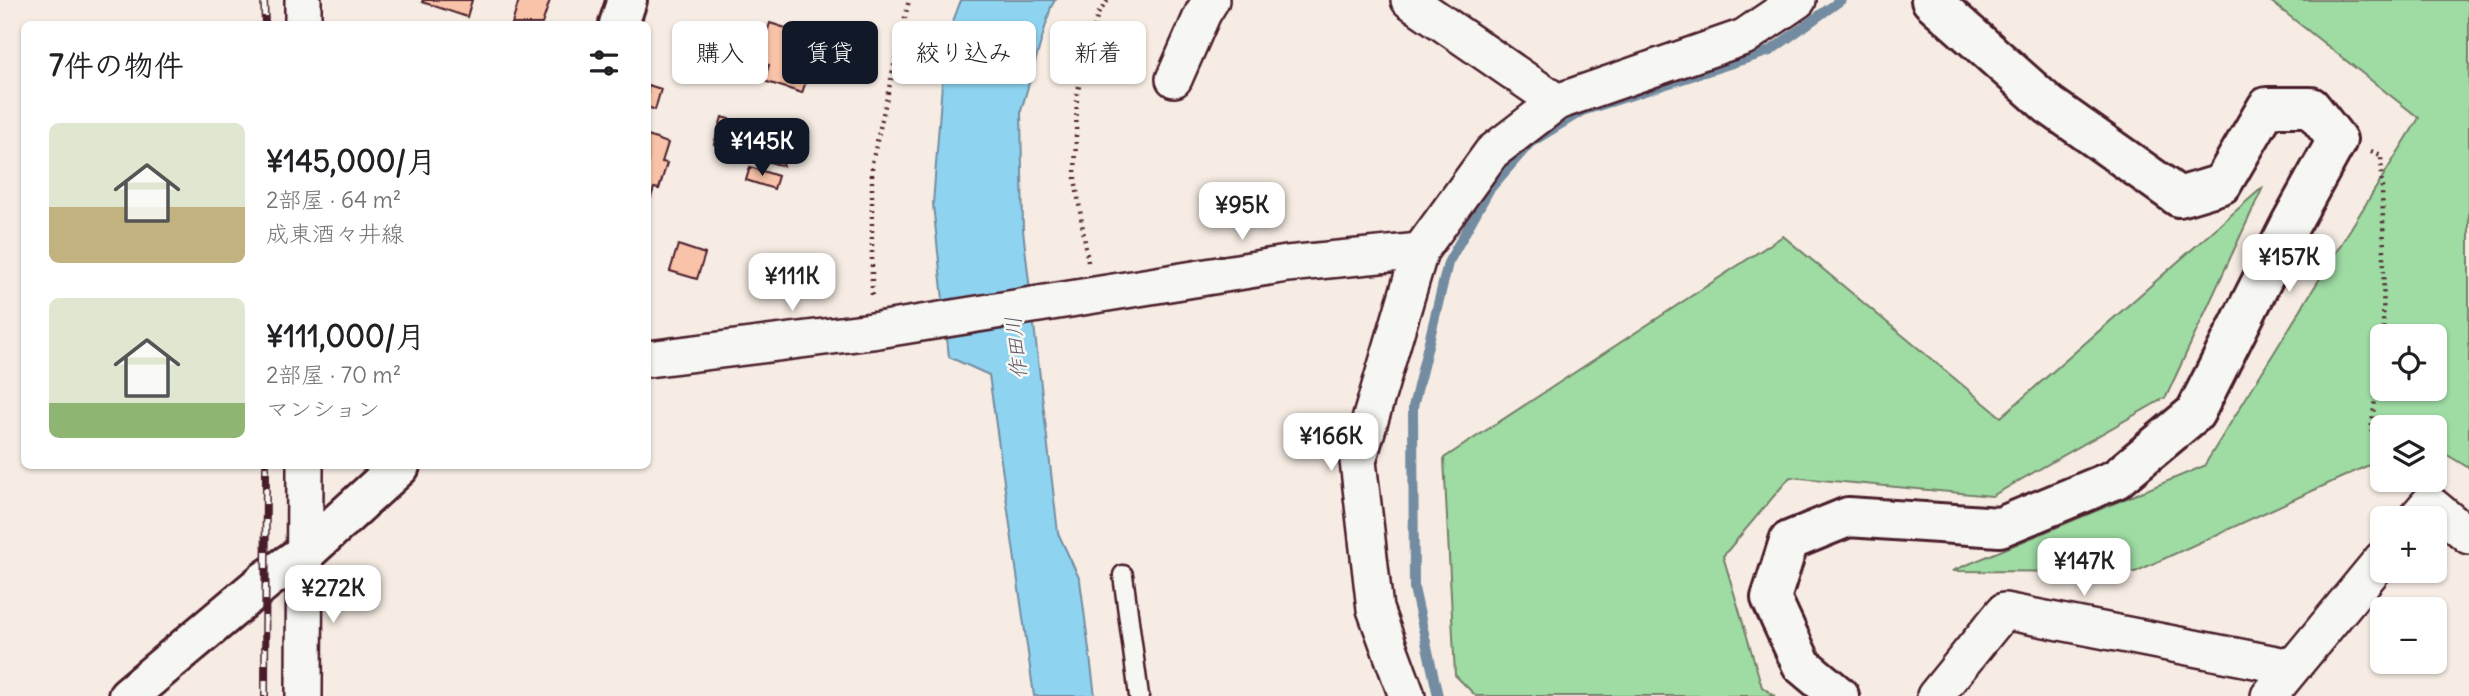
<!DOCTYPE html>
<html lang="ja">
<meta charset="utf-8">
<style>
body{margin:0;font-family:Delius,"Klee One",sans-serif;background:#f6f6f6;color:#202124;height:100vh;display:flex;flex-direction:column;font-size:26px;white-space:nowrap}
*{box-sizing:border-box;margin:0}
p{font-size:23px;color:#757577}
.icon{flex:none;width:38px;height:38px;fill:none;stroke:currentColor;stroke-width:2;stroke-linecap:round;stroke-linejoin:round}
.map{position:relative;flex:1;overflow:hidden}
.panel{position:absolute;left:21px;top:21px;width:630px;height:448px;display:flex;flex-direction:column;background:#fff;border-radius:10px;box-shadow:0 2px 5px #0004}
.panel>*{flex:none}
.guide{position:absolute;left:672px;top:21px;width:665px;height:63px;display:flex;gap:14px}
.fabs{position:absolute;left:2370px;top:324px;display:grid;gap:14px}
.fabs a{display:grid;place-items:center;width:77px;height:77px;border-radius:10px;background:#fff;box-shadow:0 2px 5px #0004;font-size:35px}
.price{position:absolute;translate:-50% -60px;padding:0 16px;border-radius:14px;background:#fff;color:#222;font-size:23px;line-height:46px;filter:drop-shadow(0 2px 4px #0008)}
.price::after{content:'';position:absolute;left:50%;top:42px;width:21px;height:16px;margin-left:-10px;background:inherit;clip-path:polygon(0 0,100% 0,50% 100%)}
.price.on{background:#111827;color:#fff}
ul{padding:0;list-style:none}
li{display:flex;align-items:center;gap:21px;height:175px;padding:0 28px}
li span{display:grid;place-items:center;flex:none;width:196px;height:140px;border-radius:10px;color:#555}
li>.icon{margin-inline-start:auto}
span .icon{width:84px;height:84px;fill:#fffc;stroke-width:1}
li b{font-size:30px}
h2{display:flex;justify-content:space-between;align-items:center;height:84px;padding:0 28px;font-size:30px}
.tag{padding:0 24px;border-radius:10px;background:#fff;box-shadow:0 2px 5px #0004;font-size:24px;line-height:63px}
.tag.on{background:#111827;color:#fff}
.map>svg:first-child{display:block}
</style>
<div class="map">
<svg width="2469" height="696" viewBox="0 0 2469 696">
<rect width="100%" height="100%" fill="#f6ece3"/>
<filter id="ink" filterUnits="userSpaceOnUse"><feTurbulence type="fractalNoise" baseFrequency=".0143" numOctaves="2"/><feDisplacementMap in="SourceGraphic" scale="14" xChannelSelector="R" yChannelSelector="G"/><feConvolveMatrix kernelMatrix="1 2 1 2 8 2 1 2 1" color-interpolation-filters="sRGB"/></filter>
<g filter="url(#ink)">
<!-- green -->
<g fill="#9edca4" stroke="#747e68" stroke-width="2" fill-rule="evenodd">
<path d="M2269,0H2469V468L2434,447V427H2382V459L2135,572L1952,571L2204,466L2419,118ZM2382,336H2434V388H2382Z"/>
<path d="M2263,187L2166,397L1992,496L1790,477L1723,556L1762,687L1775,696H1476L1455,675L1444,458L1783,236L2001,417Z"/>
</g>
<!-- water -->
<path fill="#8ed4f0" stroke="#738ca1" stroke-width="2" d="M961,0H1055L1051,7L1021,111L1023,230L1058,533L1080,580L1095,696H1034L989,375L949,357L933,204L945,43Z"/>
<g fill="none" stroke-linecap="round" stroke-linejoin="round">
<!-- stream -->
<path stroke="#738ca1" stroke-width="10" d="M1438,696L1414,588L1413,407L1448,263L1489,190L1530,143L1582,111L1770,51L1841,0"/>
</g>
<!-- building -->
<g fill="#f8c3a9" stroke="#4a1f2b" stroke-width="2">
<path d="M423,0H472L467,17L422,2Z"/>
<path d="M519,0H550L542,24H512Z"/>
<path d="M770,23L820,39L802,93L764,81L769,65L758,62Z"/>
<path d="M648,85L661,89L655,110L648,107Z"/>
<path d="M722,117L761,129L752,156L714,144Z"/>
<path d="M648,136L668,143L662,162L667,163L659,189L654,188L648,207Z"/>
<path d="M763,139L790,147L783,166L757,158Z"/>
<path d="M750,167L778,176L774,189L746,180Z"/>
<path d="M678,245L705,254L697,279L670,271Z"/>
</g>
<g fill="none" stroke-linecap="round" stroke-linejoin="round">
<!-- lane casing -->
<g stroke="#4a1f2b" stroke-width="23">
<path id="lane" d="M1123,575L1139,696"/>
</g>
<!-- street casing -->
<g stroke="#4a1f2b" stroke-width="40">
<g id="street">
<path d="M303,0V24"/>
<path d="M1409,0L1557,102"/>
<path d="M1174,79L1203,13L1211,0"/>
<path d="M648,359L872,331L1287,264L1420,251"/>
<path d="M2416,518L2429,503L2469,536"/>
<path d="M304,696L305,466"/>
<path d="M1407,696L1375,609L1358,461L1420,251L1492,152L1557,102L1744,37L1798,0"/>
<path d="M1935,696L2004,611L2291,667"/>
<path d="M2269,696L2382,559"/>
</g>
</g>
<!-- secondary casing -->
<g stroke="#4a1f2b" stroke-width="44">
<path id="secondary" d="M1839,696L1802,665L1771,598L1789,541L1848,517L2000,527L2116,479L2195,413L2291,223L2337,140L2311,107H2267L2222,184L2179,197L2049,105L1931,0"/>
</g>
<!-- primary casing -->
<g stroke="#4a1f2b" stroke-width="44">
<g id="primary">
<path d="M619,24L627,0"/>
<path d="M128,696L266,580L305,553L400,466"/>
</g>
</g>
<!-- path -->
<g stroke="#4a1f2b" stroke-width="4.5" stroke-dasharray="2 5" stroke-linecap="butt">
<path d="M2371,151L2381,155L2384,253L2383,336"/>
<path d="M1088,262L1075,178L1077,94L1098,14L1108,0"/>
<path d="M872,295V163L909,0"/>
<path d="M2382,347L2371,430L2382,443"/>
</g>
<!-- lane -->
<use href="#lane" stroke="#f6f6f2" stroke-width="18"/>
<!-- street -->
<use href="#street" stroke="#f6f6f2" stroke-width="35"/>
<!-- secondary -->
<use href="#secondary" stroke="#f6f6f2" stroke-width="38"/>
<!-- primary -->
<use href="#primary" stroke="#f6f6f2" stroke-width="38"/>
<!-- rail casing -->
<g stroke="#4a1f2b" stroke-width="8">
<g id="rail">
<path d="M264,0L265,24"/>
<path d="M265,696L266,466"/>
</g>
</g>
<!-- rail -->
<use href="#rail" stroke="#f6f6f2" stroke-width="5" stroke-dasharray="16" stroke-linecap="butt"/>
</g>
</g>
<g text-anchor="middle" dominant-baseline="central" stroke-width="5" stroke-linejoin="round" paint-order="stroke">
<!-- water labels -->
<g font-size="21" font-style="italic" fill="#5e5566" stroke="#f6f6f2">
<text transform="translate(1016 348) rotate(-96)">作田川</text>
</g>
</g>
</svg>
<div class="fabs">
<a><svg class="icon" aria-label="locate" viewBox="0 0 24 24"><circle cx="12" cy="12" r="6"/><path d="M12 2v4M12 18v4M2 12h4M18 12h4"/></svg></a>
<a><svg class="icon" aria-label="layers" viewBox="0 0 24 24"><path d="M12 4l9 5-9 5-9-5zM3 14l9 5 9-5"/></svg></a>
<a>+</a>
<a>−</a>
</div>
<b class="price on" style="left:762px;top:178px">¥145K</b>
<b class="price" style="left:1242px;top:242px">¥95K</b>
<b class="price" style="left:2289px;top:294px">¥157K</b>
<b class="price" style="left:792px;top:313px">¥111K</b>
<b class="price" style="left:1331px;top:473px">¥166K</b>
<b class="price" style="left:2084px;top:598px">¥147K</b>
<b class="price" style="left:333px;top:625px">¥272K</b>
<div class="guide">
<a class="tag">購入</a>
<a class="tag on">賃貸</a>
<a class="tag">絞り込み</a>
<a class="tag">新着</a>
</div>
<section class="panel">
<h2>7件の物件<svg class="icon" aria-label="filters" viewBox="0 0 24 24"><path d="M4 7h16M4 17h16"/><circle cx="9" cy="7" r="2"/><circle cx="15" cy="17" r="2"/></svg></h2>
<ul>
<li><span style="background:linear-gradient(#dfe7d0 60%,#c2b280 0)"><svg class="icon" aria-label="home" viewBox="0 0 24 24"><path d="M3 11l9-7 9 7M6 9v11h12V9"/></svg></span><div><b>¥145,000/月</b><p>2部屋 · 64 m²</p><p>成東酒々井線</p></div></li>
<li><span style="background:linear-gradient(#dfe7d0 75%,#8fb573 0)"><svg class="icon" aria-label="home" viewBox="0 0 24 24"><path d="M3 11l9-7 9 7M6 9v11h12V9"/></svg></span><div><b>¥111,000/月</b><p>2部屋 · 70 m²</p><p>マンション</p></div></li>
</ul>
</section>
</div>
